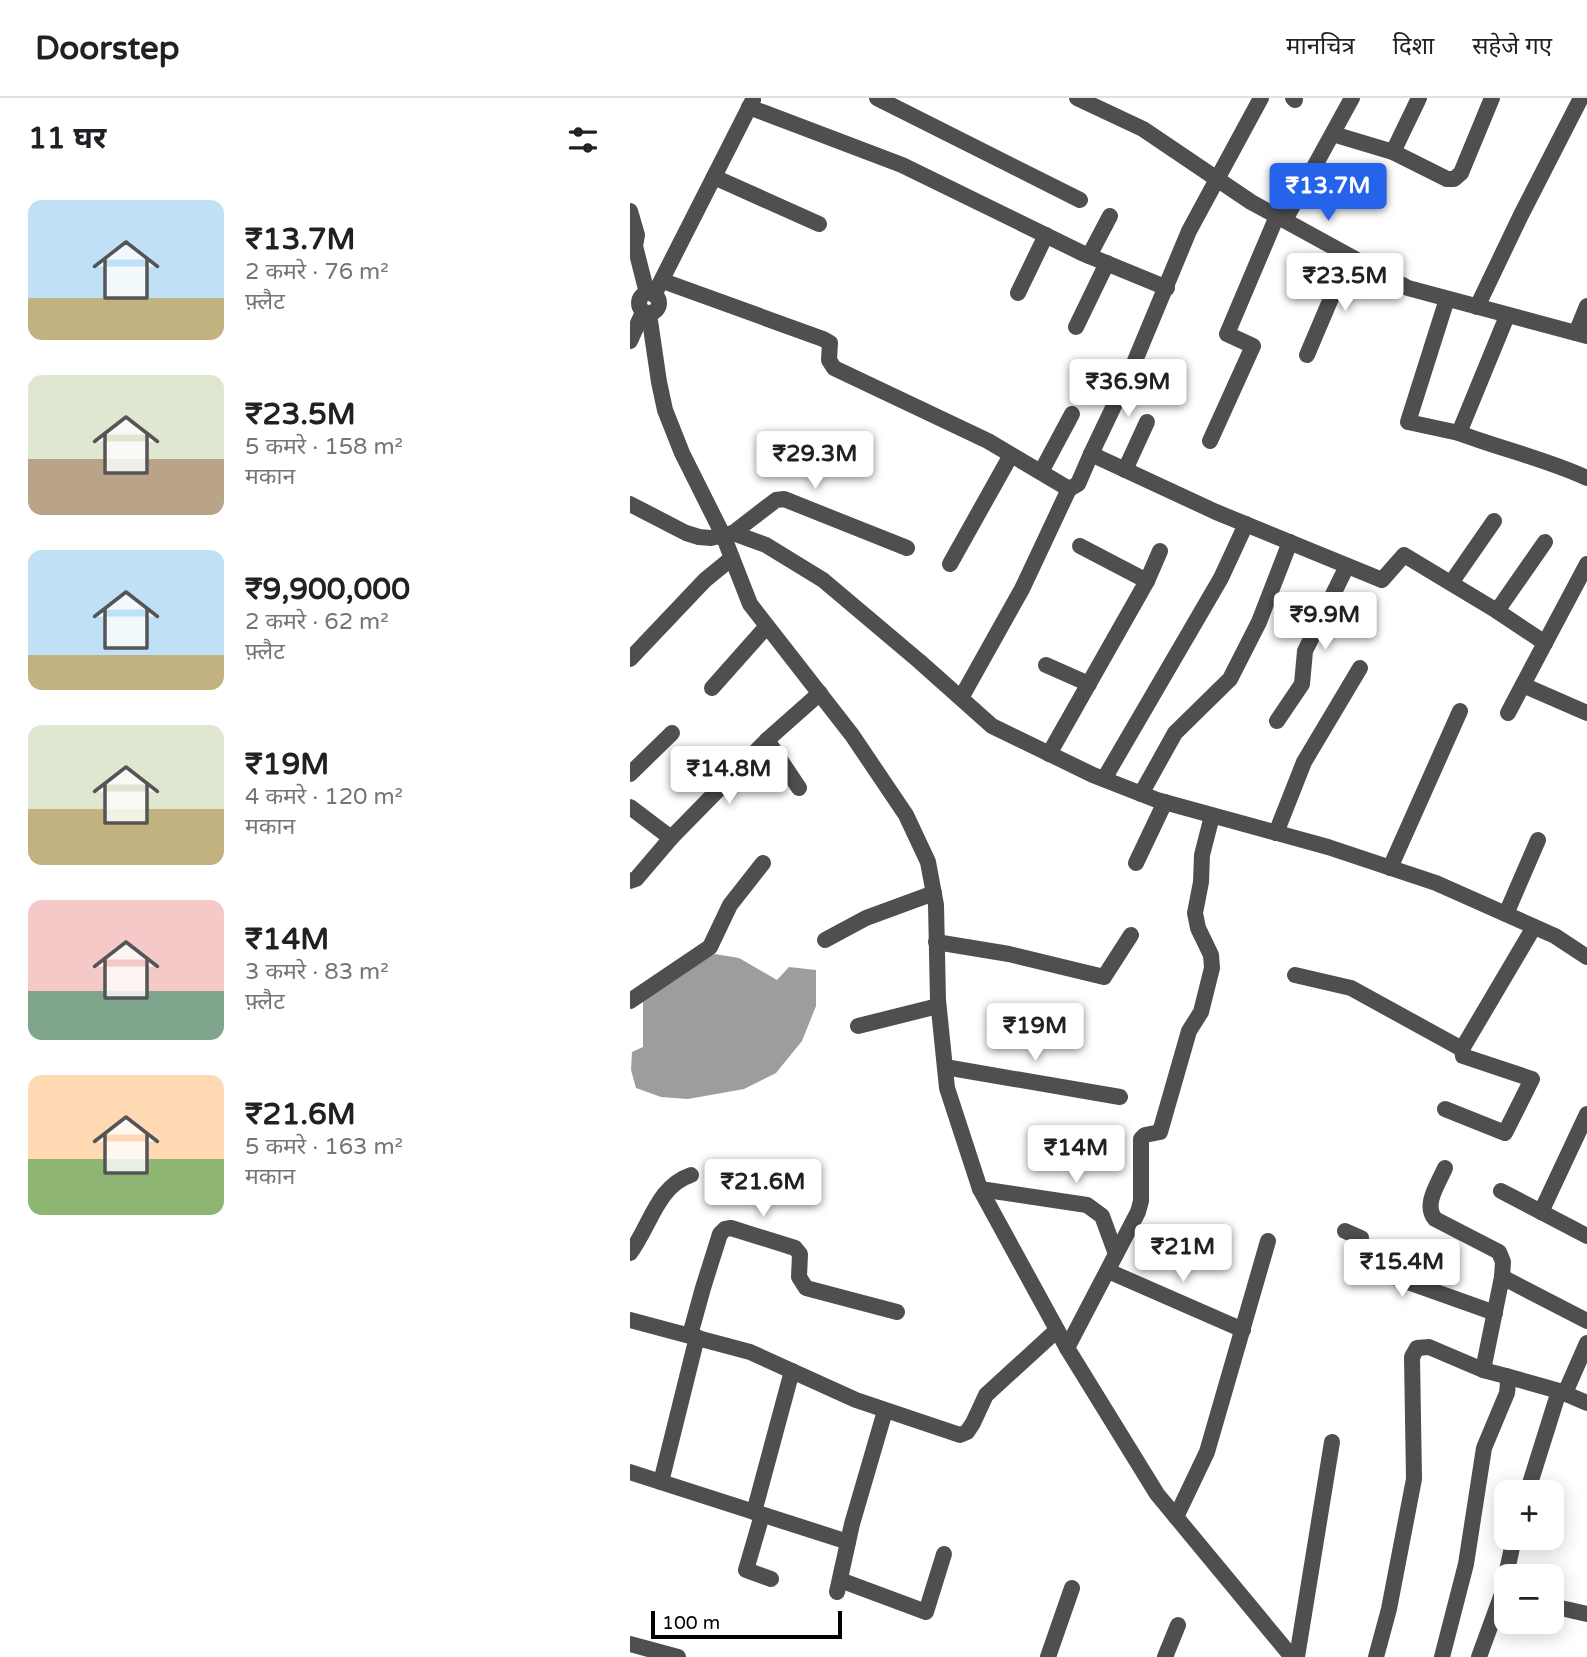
<!DOCTYPE html>
<html lang="hi">
<meta charset="utf-8">
<style>
body{margin:0;font-family:"Varela Round","Noto Sans Devanagari",sans-serif;background:#f2f2f2;color:#202124;height:100vh;display:flex;flex-direction:column;font-size:26px;white-space:nowrap}
*{box-sizing:border-box;margin:0}
p{font-size:23px;color:#757577}
.icon{flex:none;width:38px;height:38px;fill:none;stroke:currentColor;stroke-width:2;stroke-linecap:round;stroke-linejoin:round}
.map{position:relative;flex:1;overflow:hidden}
.side{display:flex;flex-direction:column;background:#fff;width:630px}
.side>*{flex:none}
.tools{position:absolute;left:864px;top:1382px;display:grid;gap:14px}
.tools a{display:grid;place-items:center;width:70px;height:70px;border-radius:14px;background:#fff;box-shadow:0 4px 18px #0003;font-size:35px}
.scale{position:absolute;left:21px;bottom:18px;width:191px;box-sizing:border-box;padding-left:7px;border:4px solid #000;border-top:0;font-size:19px;line-height:24px;white-space:nowrap;color:#000;-webkit-text-stroke:5px #fff;paint-order:stroke}
.price{position:absolute;translate:-50% -60px;padding:0 16px;border-radius:7px;background:#fff;color:#222;font-size:23px;line-height:46px;filter:drop-shadow(0 2px 4px #0008)}
.price::after{content:'';position:absolute;left:50%;top:42px;width:21px;height:16px;margin-left:-10px;background:inherit;clip-path:polygon(0 0,100% 0,50% 100%)}
.price.on{background:#2563eb;color:#fff}
ul{padding:0;list-style:none}
li{display:flex;align-items:center;gap:21px;height:175px;padding:0 28px}
li span{display:grid;place-items:center;flex:none;width:196px;height:140px;border-radius:14px;color:#555}
li>.icon{margin-inline-start:auto}
span .icon{width:84px;height:84px;fill:#fffc;stroke-width:1}
li b{font-size:30px}
h2{display:flex;justify-content:space-between;align-items:center;height:84px;padding:0 28px;font-size:30px}
header{display:flex;align-items:center;gap:42px;box-sizing:border-box;height:98px;padding:0 35px;background:#fff;border-bottom:2px solid #e0e0e0}
header strong{font-size:33px}
nav{display:flex;gap:38px;margin-inline-start:auto;font-size:24px}
main{display:flex;flex:1;min-height:0}
.map>svg:first-child{display:block}
</style>
<header>
<strong>Doorstep</strong>
<nav><a>मानचित्र</a><a>दिशा</a><a>सहेजे गए</a></nav>
</header>
<main>
<section class="side">
<h2>11 घर<svg class="icon" aria-label="filters" viewBox="0 0 24 24"><path d="M4 7h16M4 17h16"/><circle cx="9" cy="7" r="2"/><circle cx="15" cy="17" r="2"/></svg></h2>
<ul>
<li><span style="background:linear-gradient(#bfe0f5 70%,#c2b280 0)"><svg class="icon" aria-label="home" viewBox="0 0 24 24"><path d="M3 11l9-7 9 7M6 9v11h12V9"/></svg></span><div><b>₹13.7M</b><p>2 कमरे · 76 m²</p><p>फ़्लैट</p></div></li>
<li><span style="background:linear-gradient(#dfe7d0 60%,#b9a48a 0)"><svg class="icon" aria-label="home" viewBox="0 0 24 24"><path d="M3 11l9-7 9 7M6 9v11h12V9"/></svg></span><div><b>₹23.5M</b><p>5 कमरे · 158 m²</p><p>मकान</p></div></li>
<li><span style="background:linear-gradient(#bfe0f5 75%,#c2b280 0)"><svg class="icon" aria-label="home" viewBox="0 0 24 24"><path d="M3 11l9-7 9 7M6 9v11h12V9"/></svg></span><div><b>₹9,900,000</b><p>2 कमरे · 62 m²</p><p>फ़्लैट</p></div></li>
<li><span style="background:linear-gradient(#dfe7d0 60%,#c2b280 0)"><svg class="icon" aria-label="home" viewBox="0 0 24 24"><path d="M3 11l9-7 9 7M6 9v11h12V9"/></svg></span><div><b>₹19M</b><p>4 कमरे · 120 m²</p><p>मकान</p></div></li>
<li><span style="background:linear-gradient(#f6c9c9 65%,#7fa58c 0)"><svg class="icon" aria-label="home" viewBox="0 0 24 24"><path d="M3 11l9-7 9 7M6 9v11h12V9"/></svg></span><div><b>₹14M</b><p>3 कमरे · 83 m²</p><p>फ़्लैट</p></div></li>
<li><span style="background:linear-gradient(#ffd9b3 60%,#8fb573 0)"><svg class="icon" aria-label="home" viewBox="0 0 24 24"><path d="M3 11l9-7 9 7M6 9v11h12V9"/></svg></span><div><b>₹21.6M</b><p>5 कमरे · 163 m²</p><p>मकान</p></div></li>
</ul>
</section>
<div class="map">
<svg width="957" height="1559" viewBox="0 0 957 1559">
<rect width="100%" height="100%" fill="#fff"/>
<!-- water -->
<path fill="#9d9d9d" d="M85,856L109,860L147,882L159,869L186,872V908L172,943L146,975L114,991L58,1001L31,999L6,990L1,972L2,954L13,949V901L60,865Z"/>
<g fill="none" stroke-linecap="round" stroke-linejoin="round">
<!-- minor -->
<g stroke="#4f4f4f" stroke-width="16">
<path d="M247,0L450,102"/>
<path d="M447,0L513,31L621,104L778,190L957,238"/>
<path d="M663,0L665,2"/>
<path d="M119,9L272,67L452,155L537,190"/>
<path d="M703,36L763,54L817,81H824L831,75L862,0"/>
<path d="M763,54L789,0"/>
<path d="M84,79L189,126"/>
<path d="M0,113L7,137L5,148L17,195"/>
<path d="M655,122L722,0"/>
<path d="M459,158L480,118"/>
<path d="M33,183L193,241L200,245L199,262L204,270L358,343L439,391L448,386L461,356L586,414L752,482L774,457L867,513L915,545L957,466"/>
<circle cx="19" cy="205" r="10"/>
<path d="M388,195L416,137"/>
<path d="M24,197L123,2"/>
<path d="M817,201L778,324L829,335"/>
<path d="M847,209L891,117L951,0"/>
<path d="M19,216L29,284L35,312L52,355L93,437L120,506L222,637L276,717L298,764L306,807L308,902L317,990L350,1091L437,1250L527,1396L662,1559"/>
<path d="M877,218L829,335C871,351 916,361 957,380"/>
<path d="M446,229L477,165"/>
<path d="M946,235L957,208"/>
<path d="M0,243L13,214"/>
<path d="M677,257L719,158"/>
<path d="M580,343L623,248L597,236L647,118"/>
<path d="M461,356L502,270L559,133L631,0"/>
<path d="M495,372L517,324"/>
<path d="M411,374L442,316"/>
<path d="M0,406L56,435L69,439L81,440L103,435L136,447L193,482L289,563L362,628L463,677L527,702L698,749L806,785L925,838L957,859"/>
<path d="M103,435L146,402L154,401L277,450"/>
<path d="M450,448L517,483"/>
<path d="M320,466L381,357"/>
<path d="M821,485L864,423"/>
<path d="M867,513L915,444"/>
<path d="M0,561L75,482L102,460"/>
<path d="M416,567L459,586"/>
<path d="M893,587L957,615"/>
<path d="M82,590L137,528"/>
<path d="M331,600L392,491L439,391"/>
<path d="M878,615L915,545"/>
<path d="M647,623L672,586L675,553L717,468"/>
<path d="M137,642L169,690"/>
<path d="M419,656L517,483L530,453"/>
<path d="M0,676L42,635"/>
<path d="M474,681L591,480L616,426"/>
<path d="M511,696L545,635L600,581L629,524L660,444"/>
<path d="M0,709L41,740L137,642L190,595"/>
<path d="M646,735L674,664L730,570"/>
<path d="M506,765L535,704"/>
<path d="M760,770L830,613"/>
<path d="M0,783L6,781L41,740"/>
<path d="M876,816L908,742"/>
<path d="M195,842L236,820L304,795"/>
<path d="M306,844L379,856L474,879L501,837"/>
<path d="M665,877L721,890L832,951L904,829"/>
<path d="M0,903L80,849L100,807L133,765"/>
<path d="M228,928L308,908"/>
<path d="M315,969L490,999"/>
<path d="M815,1011L875,1035L902,981L833,958L832,951"/>
<path d="M350,1091L457,1107L472,1118L486,1156"/>
<path d="M871,1093L957,1138"/>
<path d="M911,1114L957,1016"/>
<path d="M715,1133L731,1140L728,1162L730,1167L865,1215"/>
<path d="M0,1155C20,1129 27,1088 61,1077"/>
<path d="M478,1173L613,1232"/>
<path d="M872,1179L957,1223"/>
<path d="M0,1222L120,1254L226,1302L330,1337L337,1334L343,1325L356,1297L427,1232"/>
<path d="M60,1237L73,1190L90,1136L95,1131L101,1130L165,1150L170,1156L169,1179L176,1190L267,1214"/>
<path d="M437,1250L508,1114L511,1103V1041L515,1037L530,1034L559,933L571,914L582,870L581,857L568,830L565,815L571,784L572,757L582,718"/>
<path d="M876,1278L929,1293L957,1305"/>
<path d="M935,1295L957,1245"/>
<path d="M0,1374L218,1444"/>
<path d="M31,1384L67,1239"/>
<path d="M897,1395L929,1293"/>
<path d="M124,1414L162,1273"/>
<path d="M132,1417L116,1472L141,1481"/>
<path d="M546,1419L577,1354L638,1143"/>
<path d="M210,1482L296,1514L314,1456"/>
<path d="M207,1494L222,1426L255,1313"/>
<path d="M922,1508L957,1516"/>
<path d="M0,1546L48,1559"/>
<path d="M418,1559L442,1490"/>
<path d="M535,1559L548,1527"/>
<path d="M667,1559L702,1344"/>
<path d="M746,1559L759,1511L784,1381L782,1259L787,1250L799,1249L853,1272L872,1179L873,1164L869,1154L805,1121C793,1107 808,1086 815,1070"/>
<path d="M812,1559L836,1466L854,1350L877,1295L878,1285L876,1278L853,1272"/>
<path d="M849,1559L872,1496L884,1440"/>
</g>
</g>
</svg>
<div class="tools">
<a>+</a>
<a>−</a>
</div>
<div class="scale">100 m</div>
<b class="price on" style="left:698px;top:125px">₹13.7M</b>
<b class="price" style="left:715px;top:215px">₹23.5M</b>
<b class="price" style="left:498px;top:321px">₹36.9M</b>
<b class="price" style="left:185px;top:393px">₹29.3M</b>
<b class="price" style="left:695px;top:554px">₹9.9M</b>
<b class="price" style="left:99px;top:708px">₹14.8M</b>
<b class="price" style="left:405px;top:965px">₹19M</b>
<b class="price" style="left:446px;top:1087px">₹14M</b>
<b class="price" style="left:133px;top:1121px">₹21.6M</b>
<b class="price" style="left:553px;top:1186px">₹21M</b>
<b class="price" style="left:772px;top:1201px">₹15.4M</b>
</div>
</main>
